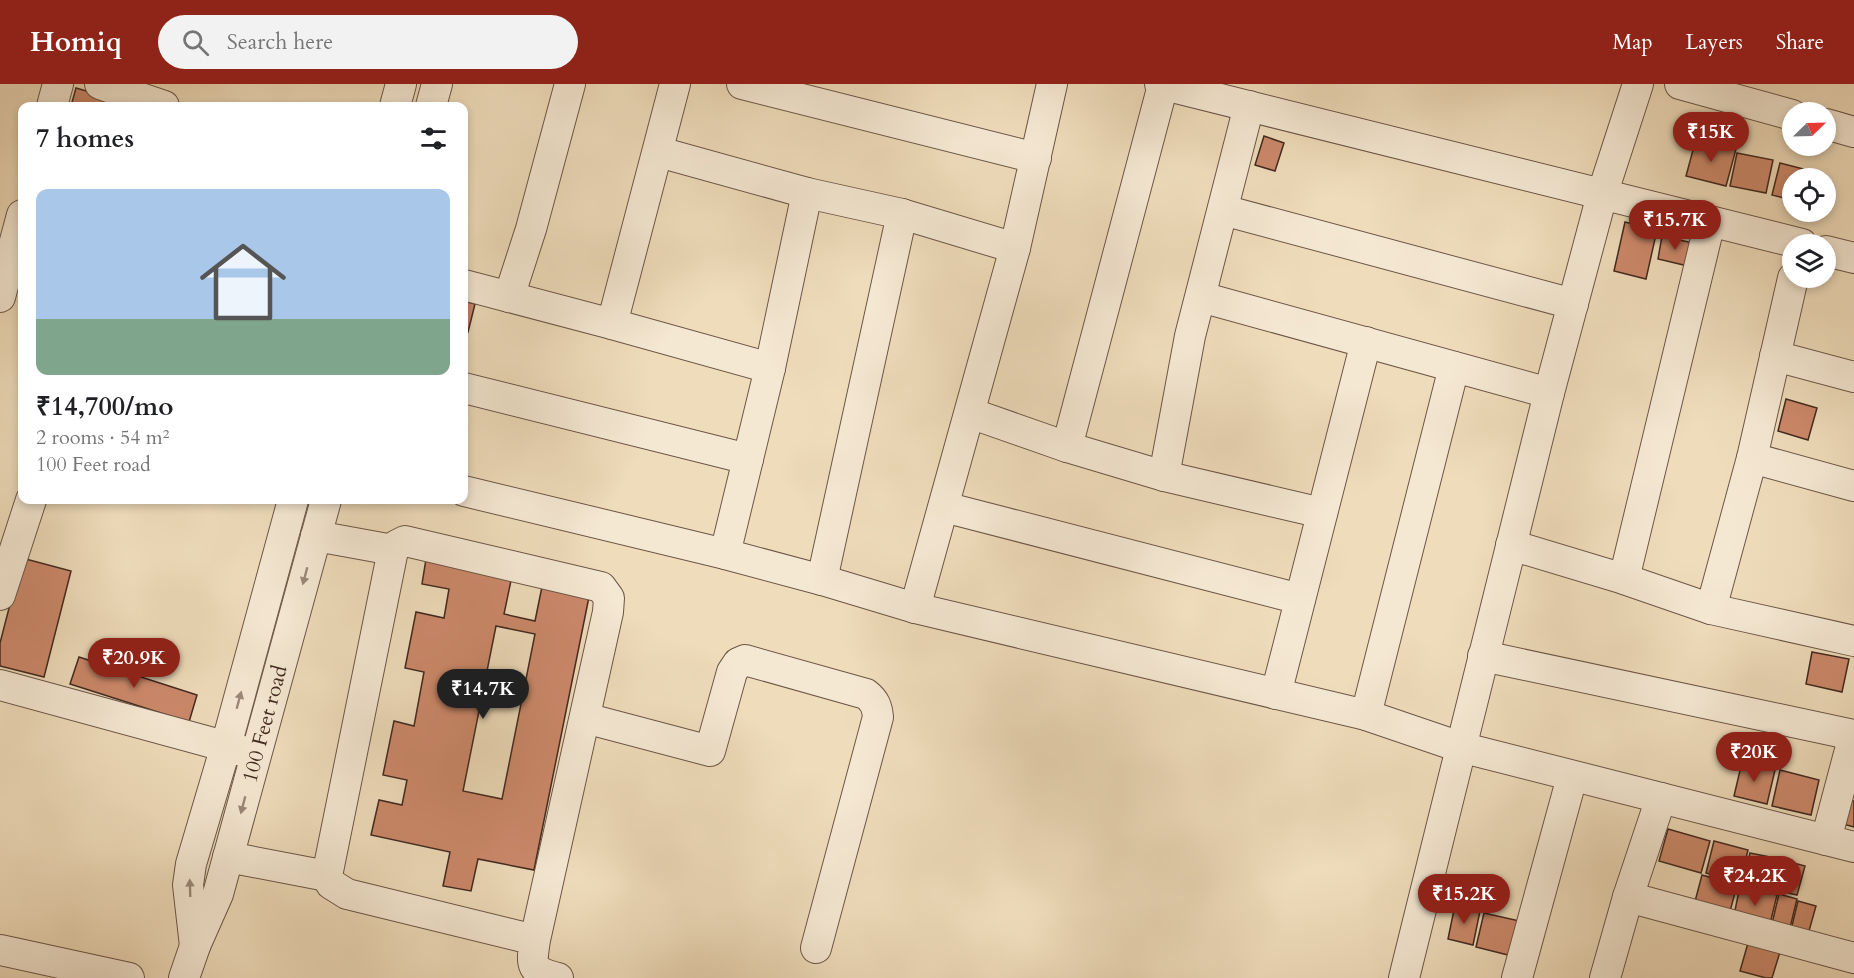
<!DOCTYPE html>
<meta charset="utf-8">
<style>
body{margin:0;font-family:Cardo,serif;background:#f2f2f2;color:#202124;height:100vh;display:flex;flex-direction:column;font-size:22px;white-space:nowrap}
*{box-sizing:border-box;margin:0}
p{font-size:20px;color:#757577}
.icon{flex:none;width:33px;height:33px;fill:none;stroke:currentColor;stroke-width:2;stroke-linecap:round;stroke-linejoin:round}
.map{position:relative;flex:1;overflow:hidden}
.sheet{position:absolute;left:18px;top:18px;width:450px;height:402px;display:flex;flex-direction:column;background:#fff;border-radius:12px;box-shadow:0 3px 9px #0003}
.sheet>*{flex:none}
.needle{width:39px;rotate:67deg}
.fabs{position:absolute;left:1782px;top:18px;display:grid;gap:12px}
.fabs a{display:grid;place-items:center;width:54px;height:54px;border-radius:50%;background:#fff;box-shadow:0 3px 9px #0003;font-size:30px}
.price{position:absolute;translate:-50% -51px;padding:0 14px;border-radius:21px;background:#8f2418;color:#fff;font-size:20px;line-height:39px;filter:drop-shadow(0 2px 3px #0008)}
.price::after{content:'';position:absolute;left:50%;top:36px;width:18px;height:14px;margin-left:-9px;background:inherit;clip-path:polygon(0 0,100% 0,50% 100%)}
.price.active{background:#222;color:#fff}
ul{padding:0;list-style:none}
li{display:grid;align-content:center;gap:12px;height:318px;padding:0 18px}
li+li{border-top:2px solid #e0e0e0}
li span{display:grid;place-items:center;height:186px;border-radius:12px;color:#555}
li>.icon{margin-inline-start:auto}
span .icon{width:108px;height:108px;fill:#fffc;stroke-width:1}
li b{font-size:26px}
h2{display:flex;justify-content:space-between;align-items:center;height:72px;padding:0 18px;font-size:26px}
header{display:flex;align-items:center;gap:36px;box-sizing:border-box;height:84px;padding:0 30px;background:#8f2418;color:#fff}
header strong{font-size:28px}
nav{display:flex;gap:33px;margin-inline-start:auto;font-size:21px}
.search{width:420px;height:54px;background:#f2f2f2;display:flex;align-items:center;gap:15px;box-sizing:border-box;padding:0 21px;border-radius:33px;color:#757577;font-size:22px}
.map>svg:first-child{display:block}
</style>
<header>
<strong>Homiq</strong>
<div class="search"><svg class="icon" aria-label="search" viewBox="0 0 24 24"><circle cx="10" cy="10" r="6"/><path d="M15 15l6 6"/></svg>Search here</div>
<nav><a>Map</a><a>Layers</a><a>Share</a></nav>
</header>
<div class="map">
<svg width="1854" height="894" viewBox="0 0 1854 894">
<rect width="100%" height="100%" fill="#efdcbb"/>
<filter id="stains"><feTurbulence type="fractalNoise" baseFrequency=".00333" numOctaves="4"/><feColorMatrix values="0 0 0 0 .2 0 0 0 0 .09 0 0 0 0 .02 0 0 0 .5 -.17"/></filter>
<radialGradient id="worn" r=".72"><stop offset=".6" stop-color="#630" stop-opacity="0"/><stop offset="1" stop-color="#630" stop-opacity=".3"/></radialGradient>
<!-- building -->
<g fill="#cc896b" stroke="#41291f" stroke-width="1.5" fill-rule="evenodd">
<path d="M76,4L135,21V22H71Z"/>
<path d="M1264,52L1284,59L1275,87L1255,81Z"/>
<path d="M1696,55L1736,65L1726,102L1686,92Z"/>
<path d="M1737,69L1773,76L1766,109L1730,102Z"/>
<path d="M1780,79L1815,88L1813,94H1792V116L1772,111Z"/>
<path d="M1625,138L1657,146L1646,195L1614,187Z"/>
<path d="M1662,152L1693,159L1688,182L1658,175Z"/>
<path d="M464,217L475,220L468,248L464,247Z"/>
<path d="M1786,315L1817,324L1808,356L1778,347Z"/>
<path d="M427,469L513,487L504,530L535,537L544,493L591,503L534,786L478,775L471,807L443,802L450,768L371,751L379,716L402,721L407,696L383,691L394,637L414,642L424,588L405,584L416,528L444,534L449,505L422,500ZM496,542L535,550L502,715L463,707Z"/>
<path d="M22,474L71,487L44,593L0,582V559Z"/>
<path d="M1812,568L1849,575L1842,608L1806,600Z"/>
<path d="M79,573L197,611L189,638L70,600Z"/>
<path d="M1742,678L1775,686L1767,720L1734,712Z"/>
<path d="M1780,686L1819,696L1811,731L1772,722Z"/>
<path d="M1845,715L1854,717V743L1839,739Z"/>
<path d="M1668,745L1710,757L1701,789L1659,777Z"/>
<path d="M1714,757L1748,766L1740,798L1706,789Z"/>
<path d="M1750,769L1785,776L1777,809L1743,800Z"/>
<path d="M1786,777L1805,782L1797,811L1779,807Z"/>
<path d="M1702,791L1737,801L1728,835L1693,825Z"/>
<path d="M1740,802L1777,811L1769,844L1733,836Z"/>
<path d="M1779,810L1797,815L1788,852L1770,848Z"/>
<path d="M1798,817L1816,822L1807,854L1790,850Z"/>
<path d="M1455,821L1480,827L1473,861L1448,855Z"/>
<path d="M1484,829L1524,838L1516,873L1476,863Z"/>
<path d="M1748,859L1780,868L1772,894H1766L1740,887Z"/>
</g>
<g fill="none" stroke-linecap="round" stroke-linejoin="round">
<!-- minor casing -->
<g stroke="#6c5646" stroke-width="32">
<g id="minor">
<path d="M100,0L164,22"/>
<path d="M742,0L1036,74"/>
<path d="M1160,0L1802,160"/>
<path d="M1680,0L1792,31"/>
<path d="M52,22L58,0"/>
<path d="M395,22L401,0"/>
<path d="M431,22L437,0"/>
<path d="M1826,40L1854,48"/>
<path d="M659,68L807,109L902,130L1015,164"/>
<path d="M1223,126L1573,220"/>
<path d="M1826,167L1854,174"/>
<path d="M464,201L612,240L675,0"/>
<path d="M0,213L22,131"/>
<path d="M509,213L531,145L570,0"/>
<path d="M1201,213L1549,309"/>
<path d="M612,240L770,284"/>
<path d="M1775,272L1854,293"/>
<path d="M464,304L748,375"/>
<path d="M970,329L1067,363L1164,392L1322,429"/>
<path d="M1067,363L1163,1"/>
<path d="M1752,374L1854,402"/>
<path d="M1164,392L1190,252L1249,22"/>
<path d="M464,407L725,470L822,496L915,524L1366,631L1460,663L1854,763"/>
<path d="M944,423L1300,515"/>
<path d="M316,452L393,466"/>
<path d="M1511,461L1624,495L1711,525L1854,557"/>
<path d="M725,470L770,284L807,109"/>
<path d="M1624,495L1710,138"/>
<path d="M822,496L902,130"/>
<path d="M0,511L31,416"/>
<path d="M915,524L1015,164L1052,0"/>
<path d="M1711,525L1752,374L1793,194"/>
<path d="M1483,572L1854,651"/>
<path d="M0,601L246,668"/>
<path d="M1276,610L1366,258"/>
<path d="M1366,631L1454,283"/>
<path d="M585,634L710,667L732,588L738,579L745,576L866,610C875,617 877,623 878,633L816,864"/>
<path d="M1826,756L1854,651"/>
<path d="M228,773L327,792"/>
<path d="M1628,813L1854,874"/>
<path d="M535,856L347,810L331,800L327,792L393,466L397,461L405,457L601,503L609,514L608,528L535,856C531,882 530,887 558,894"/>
<path d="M195,862L188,801L191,780L226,662L293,416"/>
<path d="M0,866L129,894"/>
<path d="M184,894L195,862L218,810L326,416"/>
<path d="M1404,894L1549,309L1602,111L1638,0"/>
<path d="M1517,894L1572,693"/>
<path d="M1605,894L1628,813L1661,714"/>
</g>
</g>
<!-- minor -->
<use href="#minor" stroke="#f5e8d3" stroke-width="30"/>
</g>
<!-- one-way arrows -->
<defs><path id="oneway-solid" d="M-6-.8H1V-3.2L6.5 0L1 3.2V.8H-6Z" transform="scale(1.5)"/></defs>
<g fill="#9b8879">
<use href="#oneway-solid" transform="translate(305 492) rotate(105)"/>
<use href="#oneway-solid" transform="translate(239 616) rotate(-75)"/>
<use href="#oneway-solid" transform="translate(243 721) rotate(105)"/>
<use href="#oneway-solid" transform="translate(190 804) rotate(-92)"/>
</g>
<g text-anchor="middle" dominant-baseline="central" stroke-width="5" stroke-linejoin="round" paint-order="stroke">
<!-- street labels -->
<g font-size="21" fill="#41291f" stroke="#f5e8d3">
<text transform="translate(265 640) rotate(-75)">100 Feet road</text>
</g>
</g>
<rect width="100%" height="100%" filter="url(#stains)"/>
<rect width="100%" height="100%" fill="url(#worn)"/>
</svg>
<div class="fabs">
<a><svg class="needle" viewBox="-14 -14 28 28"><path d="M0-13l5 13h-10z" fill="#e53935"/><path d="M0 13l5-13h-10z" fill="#757577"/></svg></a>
<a><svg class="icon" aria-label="locate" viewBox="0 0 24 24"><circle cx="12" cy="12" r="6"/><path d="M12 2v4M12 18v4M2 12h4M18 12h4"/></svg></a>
<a><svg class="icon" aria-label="layers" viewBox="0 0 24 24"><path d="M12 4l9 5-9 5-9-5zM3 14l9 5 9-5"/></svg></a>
</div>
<b class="price" style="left:1711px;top:79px">₹15K</b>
<b class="price" style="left:1675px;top:167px">₹15.7K</b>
<b class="price" style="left:134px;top:605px">₹20.9K</b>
<b class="price active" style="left:483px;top:636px">₹14.7K</b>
<b class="price" style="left:1754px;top:699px">₹20K</b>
<b class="price" style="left:1755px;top:823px">₹24.2K</b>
<b class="price" style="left:1464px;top:841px">₹15.2K</b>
<section class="sheet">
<h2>7 homes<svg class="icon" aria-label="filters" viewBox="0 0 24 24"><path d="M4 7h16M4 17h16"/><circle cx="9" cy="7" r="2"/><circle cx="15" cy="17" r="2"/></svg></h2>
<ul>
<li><span style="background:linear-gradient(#a9c7e8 70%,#7fa58c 0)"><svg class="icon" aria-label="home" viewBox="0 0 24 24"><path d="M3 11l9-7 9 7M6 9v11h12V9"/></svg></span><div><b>₹14,700/mo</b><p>2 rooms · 54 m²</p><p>100 Feet road</p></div></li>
</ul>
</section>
</div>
